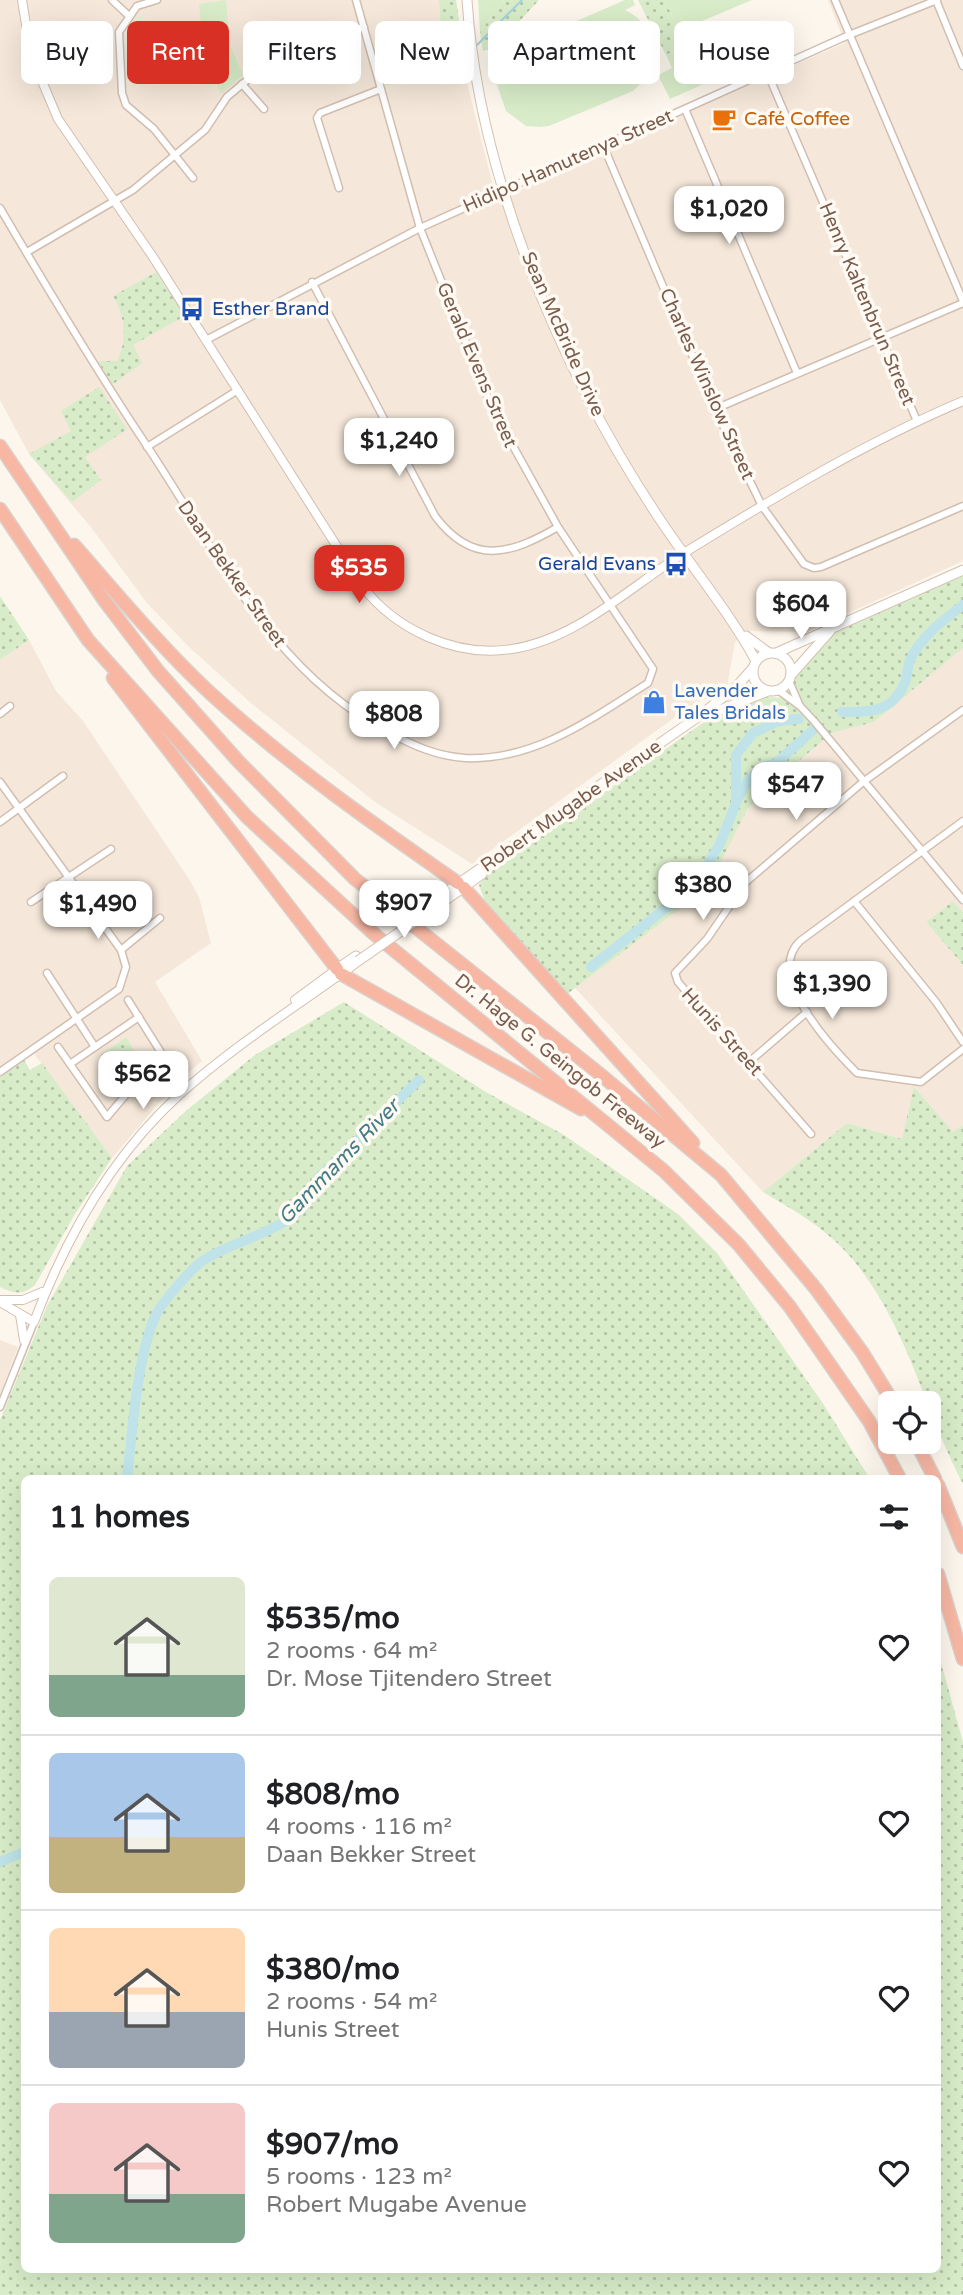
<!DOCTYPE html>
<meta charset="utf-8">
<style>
body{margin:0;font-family:"Varela Round",sans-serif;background:#f2f2f2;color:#202124;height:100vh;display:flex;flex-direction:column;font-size:26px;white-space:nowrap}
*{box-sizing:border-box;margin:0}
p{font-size:23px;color:#757577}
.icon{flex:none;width:38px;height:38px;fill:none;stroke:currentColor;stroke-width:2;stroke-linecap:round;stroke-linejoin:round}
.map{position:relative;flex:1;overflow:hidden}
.side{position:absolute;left:21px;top:1475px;width:920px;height:798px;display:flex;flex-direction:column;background:#fff;border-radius:10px;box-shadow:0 7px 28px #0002}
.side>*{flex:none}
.banner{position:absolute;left:21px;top:21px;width:922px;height:63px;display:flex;gap:14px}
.fabs{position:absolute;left:878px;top:1391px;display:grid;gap:14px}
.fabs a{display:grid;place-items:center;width:63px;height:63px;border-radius:10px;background:#fff;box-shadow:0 7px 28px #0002;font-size:35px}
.price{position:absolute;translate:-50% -60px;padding:0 16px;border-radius:14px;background:#fff;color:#222;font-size:23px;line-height:46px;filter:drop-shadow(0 2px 4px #0008)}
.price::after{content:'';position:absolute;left:50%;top:42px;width:21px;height:16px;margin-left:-10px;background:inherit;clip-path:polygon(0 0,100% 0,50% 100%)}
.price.on{background:#d93025;color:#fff}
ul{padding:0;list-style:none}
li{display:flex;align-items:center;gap:21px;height:175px;padding:0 28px}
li+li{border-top:2px solid #e0e0e0}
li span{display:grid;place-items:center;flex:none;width:196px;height:140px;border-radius:10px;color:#555}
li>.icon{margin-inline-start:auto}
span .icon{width:84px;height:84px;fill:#fffc;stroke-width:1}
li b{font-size:30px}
h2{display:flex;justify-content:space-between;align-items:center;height:84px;padding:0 28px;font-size:30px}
.chip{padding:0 24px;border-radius:10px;background:#fff;box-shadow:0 7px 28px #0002;font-size:24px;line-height:63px}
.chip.on{background:#d93025;color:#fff}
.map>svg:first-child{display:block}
</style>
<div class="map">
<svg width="963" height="2295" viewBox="0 0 963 2295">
<defs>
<pattern id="grass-dots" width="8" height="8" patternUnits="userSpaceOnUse" patternTransform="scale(1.75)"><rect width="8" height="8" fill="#d8ecc9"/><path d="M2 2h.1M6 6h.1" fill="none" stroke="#b4c2a5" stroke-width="1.8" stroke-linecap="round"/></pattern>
</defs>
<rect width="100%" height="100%" fill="#fdf6ec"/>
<!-- residential -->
<g fill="#f5e8da">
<path d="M0,0H439L442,50L458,48L497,201L700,106L845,43L828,0H963V561L807,632L751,631L735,642L727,687L685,710L472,864L375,802L251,703L188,646L147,603L90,526L29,454L0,400Z"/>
<path d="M29,640L56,691L83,721L189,879L199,897L211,943L155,982L202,1061L177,1082L112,1158L32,1051L0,1072V660Z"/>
<path d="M963,648V912L953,901L926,922L963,965V1125L954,1132L902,1139L847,1123L763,1192L575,988L707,887L747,810L769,786L832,733L874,722Z"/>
<path d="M0,1340L18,1347L0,1394Z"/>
</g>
<!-- grass -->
<g fill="url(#grass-dots)">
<path d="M439,0H456L465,59L386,86L383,76L442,50Z"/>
<path d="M504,0H539L495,48L483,51L480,32Z"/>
<path d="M638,0H665L685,46L666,55Z"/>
<path d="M156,272L185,316L133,345L142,363L112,385L98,361H117C128,340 125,316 113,296Z"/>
<path d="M99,387L127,429L85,457L101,480L72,502L29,454L71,431L61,411Z"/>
<path d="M963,570V648L874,722L832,733L769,786L747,810L708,887L566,995L486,904L479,885L489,873L707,720L745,704L768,697L782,698L795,687L789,681L834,627Z"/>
<path d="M0,596L29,640L0,660Z"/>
<path d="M953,901L963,912V965L926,922Z"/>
<path d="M344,1002L486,1092L564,1135L678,1214L717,1253L822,1402L870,1479H24V2270H938V1652L963,1742V2295H0V1420L47,1306L127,1166L187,1110L255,1055Z"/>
<path d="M126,1037L142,1064L122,1084L101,1055Z"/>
<path d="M24,1060L30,1070L42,1063L112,1158L75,1214L35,1285C24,1295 13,1294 0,1287V1077Z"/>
<path d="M914,1087L953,1132L963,1125V1484C923,1408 905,1315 845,1251C822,1226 792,1209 763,1192L847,1123L902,1139Z"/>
</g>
<!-- park -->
<g fill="#d8ecc9">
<path d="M226,0L230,45L243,75L221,94L204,54L199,4Z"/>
<path d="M478,0H504L480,32Z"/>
<path d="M625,0H633L635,5L625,10C660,27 662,67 633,91L549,126L540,127L526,126L506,111L496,82L500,66L512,49Z"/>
<path d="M665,0H752L695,24L685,21L676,25Z"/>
<path d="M698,41L715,79L670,99L658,75L672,68L666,55Z"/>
</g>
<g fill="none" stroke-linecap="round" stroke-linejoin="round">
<!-- stream -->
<g stroke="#a5d3da" stroke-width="2">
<path d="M477,45L522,0"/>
<path d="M387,82L466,52"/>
</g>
<!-- river -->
<g stroke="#bfe3e8" stroke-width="10">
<path d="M842,712C872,712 893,712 905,682C908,675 907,667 910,660C922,636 942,621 963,605"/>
<path d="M737,800L749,779L764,766L774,765L812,731"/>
<path d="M591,967L695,885L720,844L736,803V755L753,733L778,721L799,719"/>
<path d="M127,1479C132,1435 137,1354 156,1315C161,1304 190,1270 201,1262C235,1237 309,1230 318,1178L419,1080"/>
<path d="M0,1862L24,1852"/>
</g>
<!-- minor casing -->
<g stroke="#d1beb0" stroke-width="9">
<g id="minor">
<path d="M112,0L128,15"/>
<path d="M157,0L137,6L119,32L122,93L126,105L154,129L193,178"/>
<path d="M835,0L963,301"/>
<path d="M936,0L963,66"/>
<path d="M308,41L315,67"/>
<path d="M767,72L917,421"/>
<path d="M242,84L264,109"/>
<path d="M685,109L797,373"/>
<path d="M603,145L715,409L762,506L804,564L814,568L821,567L963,506"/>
<path d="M339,188L317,118L320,113L381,89"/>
<path d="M0,208C47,288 95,368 147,446C217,551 272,673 390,733C414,746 437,756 465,758C535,761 591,719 648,683L653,669L558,527L493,410L420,228L356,0"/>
<path d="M27,252L133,190L205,130L227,97L284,49L364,27"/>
<path d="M312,282L435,516C473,567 511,554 558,527"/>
<path d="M206,340L420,228L849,35L937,0"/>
<path d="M715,409L963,303"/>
<path d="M147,447L238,390"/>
<path d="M789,681L799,704"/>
<path d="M778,690L800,706L814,721L963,900"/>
<path d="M0,714L10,706"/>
<path d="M0,782L121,950L126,967L119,989L0,1072"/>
<path d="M963,821L800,941C764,976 832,1048 857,1073L921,1082L963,1049"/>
<path d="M0,822L63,776"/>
<path d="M854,901L936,1002L963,1042"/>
<path d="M31,902L111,849"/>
<path d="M121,950L160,918"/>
<path d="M47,973L95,1047"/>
<path d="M128,1000L172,1070"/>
<path d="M58,1047L107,1117L161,1053"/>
<path d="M749,1062L807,1012"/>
<path d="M70,1064L139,1017"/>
<path d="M811,1134L678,982L675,973L707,939L746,882L863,782L963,710"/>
<path d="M0,1407L34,1322"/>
</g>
</g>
<!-- tertiary casing -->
<g stroke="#d1beb0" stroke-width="10">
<g id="tertiary">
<path d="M22,0L31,55L58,119L153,257L362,586C396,630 456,658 512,649C578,639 632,585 687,551C777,496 866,442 963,401"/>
<path d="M295,1000L337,969"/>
<path d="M0,1300H23L42,1292"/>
<path d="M0,1302L34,1322C66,1237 111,1157 179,1095C229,1050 286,1013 341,974"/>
<path d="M20,1315L24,1340"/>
</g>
</g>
<!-- secondary casing -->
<g stroke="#d6c0b0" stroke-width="11">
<g id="secondary">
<path d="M467,0C478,173 560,368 655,512C688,563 727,608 756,661"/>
<path d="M746,636L769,653"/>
<path d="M776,653L963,570"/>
<circle cx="772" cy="672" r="19"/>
<path d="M791,675L830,631"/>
<path d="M708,715L768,691"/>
<path d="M435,900L702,714L737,686L753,668"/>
<path d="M440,904L482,874"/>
<path d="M356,956L337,969L341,974L358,961"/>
</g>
</g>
<!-- motorway casing -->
<g stroke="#dad1cd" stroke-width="15">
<g id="motorway">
<path d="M0,446L104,600L158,671L238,761L355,879L601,1075L721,1175L816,1289L862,1352L894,1404"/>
<path d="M0,509L88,640L247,817L373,933L664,1171L739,1245L790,1307L869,1421L900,1479"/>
<path d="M74,545C118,595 160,646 208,691C286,763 372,823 458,883"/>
<path d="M113,678L337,969"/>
<path d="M464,888L693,1143"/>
<path d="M341,974L581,1109"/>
<path d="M916,1442L935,1479"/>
<path d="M938,1485L963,1547"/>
<path d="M938,1574L963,1659"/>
</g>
</g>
<!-- minor -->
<use href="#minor" stroke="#fff" stroke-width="6"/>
<!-- tertiary -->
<use href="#tertiary" stroke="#fff" stroke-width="8"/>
<!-- secondary -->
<use href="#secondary" stroke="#fff" stroke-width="9"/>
<!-- motorway -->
<use href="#motorway" stroke="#f7b7a3" stroke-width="12"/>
<!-- secondary-bridge casing -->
<g stroke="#d6c0b0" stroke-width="11" stroke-linecap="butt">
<path id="secondary-bridge" d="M358,961L440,904"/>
</g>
<!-- secondary-bridge -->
<use href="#secondary-bridge" stroke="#fff" stroke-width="9"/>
</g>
<!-- icons -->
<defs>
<g id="cafe-bare" transform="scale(1.89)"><path d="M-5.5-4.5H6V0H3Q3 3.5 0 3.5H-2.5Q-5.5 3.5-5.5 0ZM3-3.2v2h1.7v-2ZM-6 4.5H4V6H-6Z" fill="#e8710a" stroke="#fffaf3" stroke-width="2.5" paint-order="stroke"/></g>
<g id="bus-bare" transform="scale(1.89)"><path d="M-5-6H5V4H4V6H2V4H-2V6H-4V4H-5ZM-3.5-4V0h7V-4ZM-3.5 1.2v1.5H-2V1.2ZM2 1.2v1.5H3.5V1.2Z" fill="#1a4fb4" stroke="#fffaf3" stroke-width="2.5" paint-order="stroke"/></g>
<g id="shop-bare" transform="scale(1.89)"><path d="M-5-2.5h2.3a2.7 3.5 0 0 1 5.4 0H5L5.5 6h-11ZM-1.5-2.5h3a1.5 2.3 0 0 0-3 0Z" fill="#3f7fe0" stroke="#fffaf3" stroke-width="2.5" paint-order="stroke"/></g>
</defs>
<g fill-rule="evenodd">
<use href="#cafe-bare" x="724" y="119"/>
<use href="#bus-bare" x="192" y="309"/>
<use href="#bus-bare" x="676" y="564"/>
<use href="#shop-bare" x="654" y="702"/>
</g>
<g text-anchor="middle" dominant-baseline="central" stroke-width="7" stroke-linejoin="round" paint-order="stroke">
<!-- food labels -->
<g font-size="19" fill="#c56008" stroke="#fffaf3" text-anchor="start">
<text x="744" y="119">Café Coffee</text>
</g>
<!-- street labels -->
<g font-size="19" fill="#7a5c4d" stroke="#fffaf3">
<text transform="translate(568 161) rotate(-24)">Hidipo Hamutenya Street</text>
<text transform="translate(867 304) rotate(67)">Henry Kaltenbrun Street</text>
<text transform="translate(563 334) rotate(66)">Sean McBride Drive</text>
<text transform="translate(477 365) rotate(67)">Gerald Evens Street</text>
<text transform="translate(707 384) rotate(66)">Charles Winslow Street</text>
<text transform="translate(232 574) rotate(55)">Daan Bekker Street</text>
<text transform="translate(571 806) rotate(-35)">Robert Mugabe Avenue</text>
<text transform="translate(722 1032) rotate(48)">Hunis Street</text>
<text transform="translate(560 1061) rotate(39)">Dr. Hage G. Geingob Freeway</text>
</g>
<!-- transit labels -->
<g font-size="19" fill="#164399" stroke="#fffaf3" text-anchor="start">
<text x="212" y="309">Esther Brand</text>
<text x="656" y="564" text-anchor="end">Gerald Evans</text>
</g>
<!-- shop labels -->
<g font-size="19" fill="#366cbe" stroke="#fffaf3" text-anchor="start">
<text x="674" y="691">Lavender<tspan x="674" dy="22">Tales Bridals</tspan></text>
</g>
<!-- water labels -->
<g font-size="21" font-style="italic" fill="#437c86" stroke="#fffaf3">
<text transform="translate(339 1162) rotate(-46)">Gammams River</text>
</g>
</g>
</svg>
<div class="fabs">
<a><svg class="icon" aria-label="locate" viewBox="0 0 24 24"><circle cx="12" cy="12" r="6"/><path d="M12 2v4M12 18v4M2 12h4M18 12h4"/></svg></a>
</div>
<b class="price" style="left:729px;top:246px">$1,020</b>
<b class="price" style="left:399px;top:478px">$1,240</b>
<b class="price on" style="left:359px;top:605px">$535</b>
<b class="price" style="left:801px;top:641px">$604</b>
<b class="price" style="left:394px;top:751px">$808</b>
<b class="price" style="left:796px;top:822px">$547</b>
<b class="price" style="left:703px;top:922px">$380</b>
<b class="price" style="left:404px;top:940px">$907</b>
<b class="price" style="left:98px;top:941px">$1,490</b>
<b class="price" style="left:832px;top:1021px">$1,390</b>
<b class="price" style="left:143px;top:1111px">$562</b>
<div class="banner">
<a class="chip">Buy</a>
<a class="chip on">Rent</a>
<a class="chip">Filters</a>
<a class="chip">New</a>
<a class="chip">Apartment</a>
<a class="chip">House</a>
</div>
<section class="side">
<h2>11 homes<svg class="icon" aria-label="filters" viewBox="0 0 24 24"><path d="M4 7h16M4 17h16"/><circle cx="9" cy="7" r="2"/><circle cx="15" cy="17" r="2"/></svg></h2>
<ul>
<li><span style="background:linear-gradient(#dfe7d0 70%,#7fa58c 0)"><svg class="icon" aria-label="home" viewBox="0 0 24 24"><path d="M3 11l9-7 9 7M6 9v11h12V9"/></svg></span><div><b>$535/mo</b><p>2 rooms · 64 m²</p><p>Dr. Mose Tjitendero Street</p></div><svg class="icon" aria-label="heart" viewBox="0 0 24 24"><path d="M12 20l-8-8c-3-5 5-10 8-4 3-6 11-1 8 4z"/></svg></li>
<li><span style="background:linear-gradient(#a9c7e8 60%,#c2b280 0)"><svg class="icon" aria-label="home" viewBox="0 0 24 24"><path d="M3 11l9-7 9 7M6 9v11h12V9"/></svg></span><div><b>$808/mo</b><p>4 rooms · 116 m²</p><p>Daan Bekker Street</p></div><svg class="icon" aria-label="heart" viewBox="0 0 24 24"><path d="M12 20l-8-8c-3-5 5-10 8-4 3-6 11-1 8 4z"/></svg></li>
<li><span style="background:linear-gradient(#ffd9b3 60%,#9aa5b1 0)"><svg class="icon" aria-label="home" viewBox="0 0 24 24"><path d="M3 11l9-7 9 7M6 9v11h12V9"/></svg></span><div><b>$380/mo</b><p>2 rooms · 54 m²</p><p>Hunis Street</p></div><svg class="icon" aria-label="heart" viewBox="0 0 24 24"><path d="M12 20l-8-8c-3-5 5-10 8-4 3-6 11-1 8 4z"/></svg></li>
<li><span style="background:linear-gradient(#f6c9c9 65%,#7fa58c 0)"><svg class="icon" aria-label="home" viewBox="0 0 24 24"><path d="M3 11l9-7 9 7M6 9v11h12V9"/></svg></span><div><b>$907/mo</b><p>5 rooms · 123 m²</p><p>Robert Mugabe Avenue</p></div><svg class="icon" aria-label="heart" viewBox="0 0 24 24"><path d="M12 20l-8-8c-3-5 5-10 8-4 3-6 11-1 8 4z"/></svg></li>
</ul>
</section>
</div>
